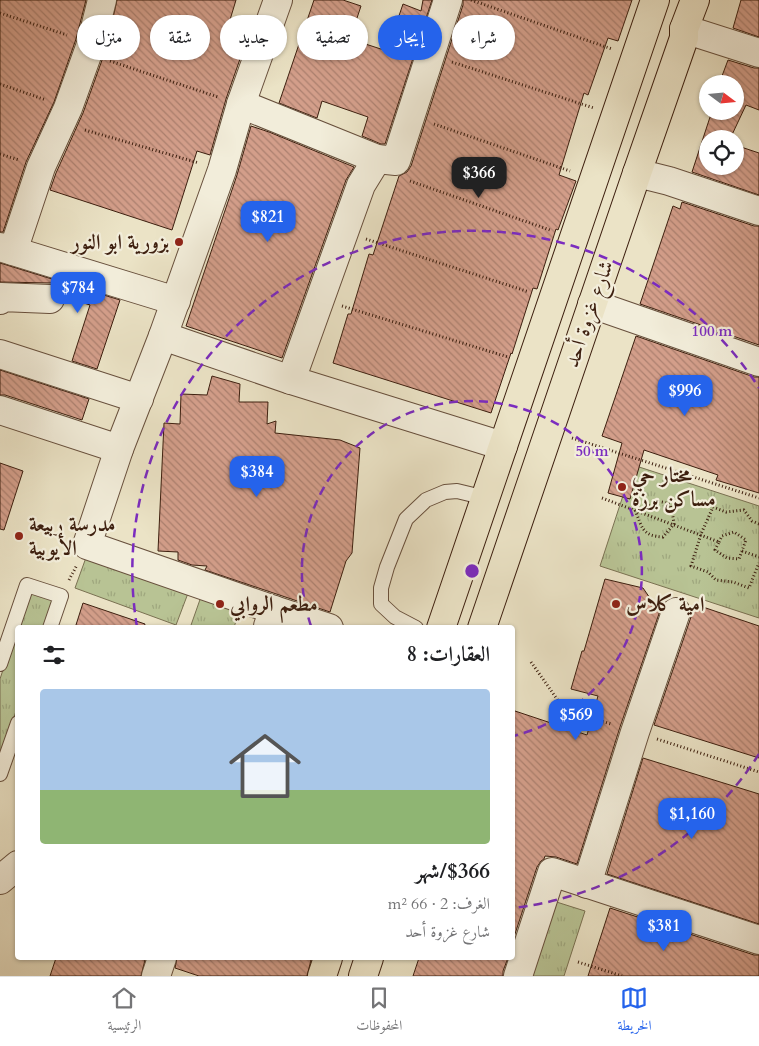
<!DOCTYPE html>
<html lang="ar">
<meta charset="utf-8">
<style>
body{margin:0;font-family:Cardo,Amiri,serif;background:#f2f2f2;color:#202124;direction:rtl;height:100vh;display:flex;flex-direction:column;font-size:19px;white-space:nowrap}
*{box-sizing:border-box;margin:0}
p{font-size:16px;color:#757577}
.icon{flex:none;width:28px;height:28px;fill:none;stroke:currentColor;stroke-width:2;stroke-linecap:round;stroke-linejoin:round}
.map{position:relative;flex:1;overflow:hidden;direction:ltr}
.side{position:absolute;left:15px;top:625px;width:500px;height:335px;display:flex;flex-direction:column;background:#fff;border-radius:5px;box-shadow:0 1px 4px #0004;direction:rtl}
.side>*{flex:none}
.banner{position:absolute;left:15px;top:15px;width:500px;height:45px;direction:rtl;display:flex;gap:10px}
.needle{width:32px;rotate:106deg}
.controls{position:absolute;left:699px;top:75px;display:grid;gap:10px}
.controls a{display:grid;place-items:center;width:45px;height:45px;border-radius:50%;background:#fff;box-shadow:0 1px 4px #0004;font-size:25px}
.price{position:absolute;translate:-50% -42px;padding:0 11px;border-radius:10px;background:#2563eb;color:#fff;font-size:16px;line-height:32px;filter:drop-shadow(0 1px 2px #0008)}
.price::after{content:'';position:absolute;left:50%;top:30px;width:15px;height:11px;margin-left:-8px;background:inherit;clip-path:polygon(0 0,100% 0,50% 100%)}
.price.on{background:#222;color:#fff}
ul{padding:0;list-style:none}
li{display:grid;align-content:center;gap:10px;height:265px;padding:0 25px}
li span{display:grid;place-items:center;height:155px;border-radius:5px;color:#555}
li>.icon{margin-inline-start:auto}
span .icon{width:90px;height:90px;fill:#fffc;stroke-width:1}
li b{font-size:21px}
h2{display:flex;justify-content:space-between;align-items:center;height:60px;padding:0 25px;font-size:21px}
.chip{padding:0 18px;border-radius:22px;background:#fff;box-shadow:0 1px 4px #0004;font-size:18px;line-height:45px}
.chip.on{background:#2563eb;color:#fff}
.tabs{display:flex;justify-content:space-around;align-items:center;height:70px;border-top:1px solid #e0e0e0;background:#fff;font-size:14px;color:#757577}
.tabs a{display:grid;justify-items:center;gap:2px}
.tabs .on{color:#2563eb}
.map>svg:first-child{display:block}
</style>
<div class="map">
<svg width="759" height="976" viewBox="0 0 759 976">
<defs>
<pattern id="grass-tufts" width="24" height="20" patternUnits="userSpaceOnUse" patternTransform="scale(1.25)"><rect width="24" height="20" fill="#b8c394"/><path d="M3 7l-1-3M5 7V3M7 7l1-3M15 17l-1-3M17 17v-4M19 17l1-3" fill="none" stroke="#9fa77e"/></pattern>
<pattern id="building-back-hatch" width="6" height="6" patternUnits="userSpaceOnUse" patternTransform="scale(1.25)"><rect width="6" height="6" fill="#d39e8a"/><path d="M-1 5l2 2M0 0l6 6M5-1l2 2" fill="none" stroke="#ac806f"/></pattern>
</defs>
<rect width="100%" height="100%" fill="#ebe3c6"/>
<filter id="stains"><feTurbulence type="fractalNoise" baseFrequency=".004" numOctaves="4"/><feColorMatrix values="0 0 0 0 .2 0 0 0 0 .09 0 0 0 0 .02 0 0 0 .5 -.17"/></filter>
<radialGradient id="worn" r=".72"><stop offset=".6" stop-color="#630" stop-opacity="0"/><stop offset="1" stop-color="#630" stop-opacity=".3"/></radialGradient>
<!-- grass -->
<g fill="url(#grass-tufts)" stroke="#7a7152">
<path d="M633,465L759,506V618L600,566Z"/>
<path d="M88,552L190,588L176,625L75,588Z"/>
<path d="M29,590L54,599L44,627L18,628L17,708L0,760V679Z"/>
<path d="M203,591L242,605L234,627L190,628Z"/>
<path d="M547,899L585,911L564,976H522Z"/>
</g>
<!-- building -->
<g fill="url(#building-back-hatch)" stroke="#3d1f0f">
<path d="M0,0H86L76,39L54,102L26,162L3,232H0Z"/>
<path d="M117,0H236L226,33L247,39L226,99L210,155L197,151L172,230L50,190L56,173L83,113L106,49Z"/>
<path d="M314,0H343L361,6L350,39L387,51L403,4L421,11L423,0H432L385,144H381L362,136L368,117L322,101L317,118L279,103Z"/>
<path d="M463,0H632L618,41L608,38L588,95L584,93L559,175L576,181L558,230L556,229L537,289L533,288L512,354L511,353L491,413L333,363L348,314H351L369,254L373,255L399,176L407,172L411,166L463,5Z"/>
<path d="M741,0H759V37L733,28Z"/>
<path d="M728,60L754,68H759V110L746,105L730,139H708V166H735V145L759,153V195L692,172L712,111H735V84H719Z"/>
<path d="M251,126L269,132L354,167L346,180L282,358L186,326L237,175Z"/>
<path d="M682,202L754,226H759V345L640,304L673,206L680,209Z"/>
<path d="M0,263L120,300L97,369L72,361L90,305L65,297L64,291L59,286L51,283L0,282Z"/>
<path d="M636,336L754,377H759V493L716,480L718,475L644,450L630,499L608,493L622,443L602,436Z"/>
<path d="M0,370L89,399L82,420L5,395H0Z"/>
<path d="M212,376L240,384L239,402H268L267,424L276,421L275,433L340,440L360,448L352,553L346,561L330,612L205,570L207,566L192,565L178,560V552L158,551L164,423L180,424L181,394L207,395Z"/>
<path d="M0,463L23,471L4,530L0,529Z"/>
<path d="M605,579L643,588L652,601L662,605L620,727L577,864L556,857L545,856L544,859L541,861L537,867L512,943V710L587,735L598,696L571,689L582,651H584Z"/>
<path d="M83,603L145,624L144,628H75Z"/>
<path d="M694,604L759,626V758L654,725L691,617Z"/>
<path d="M643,758L759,794V924L607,874Z"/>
<path d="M610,908L754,955H759V976H588Z"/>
<path d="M56,958H137L145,960L141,976H50Z"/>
<path d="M177,958H302L311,960L307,976H199L175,968Z"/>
<path d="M419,958H508L503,971V976H413Z"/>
</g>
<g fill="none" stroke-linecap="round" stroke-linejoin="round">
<!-- lane casing -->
<g stroke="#68503d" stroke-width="16">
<g id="lane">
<path d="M416,628L395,617L381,604V588L387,567L406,519L426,500L445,492L457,491L486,498"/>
<path d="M0,664L27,585L61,596L50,628"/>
<path d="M0,774L18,723"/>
</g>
</g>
<!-- street casing -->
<g stroke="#68503d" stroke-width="30">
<g id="street">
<path d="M278,0L241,104L222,170L163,336L291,380L503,446"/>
<path d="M684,29L759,53"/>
<path d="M241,104L377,159L396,161L448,0"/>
<path d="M637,173L669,181L759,211"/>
<path d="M0,247L176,301"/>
<path d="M13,251L41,167L68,108L91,44L102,0"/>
<path d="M0,300L1,297L50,299"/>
<path d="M592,304L759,362"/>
<path d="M163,336L119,449L87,545L274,610"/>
<path d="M0,354L139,399"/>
<path d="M291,380L361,185L377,159"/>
<path d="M0,410L119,449"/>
<path d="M268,626L274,610L329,628"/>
<path d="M0,880L18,865"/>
<path d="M587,884L635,732L676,612"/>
<path d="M156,976L162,958"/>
<path d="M518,976L552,872L759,940"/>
</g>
</g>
<!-- primary casing -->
<g stroke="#3d1f0f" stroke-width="30">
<g id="primary">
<path d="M441,628L655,0"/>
<path d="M482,628L637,173L684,38V29L695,0"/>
<path d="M322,976L328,958"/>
<path d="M363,976L369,958"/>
</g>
</g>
<!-- path -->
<g stroke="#3d1f0f" stroke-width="3" stroke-dasharray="1 2.5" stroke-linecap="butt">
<path d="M471,0L612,49"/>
<path d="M0,13L67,35"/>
<path d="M110,61L218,97"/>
<path d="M452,62L594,108"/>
<path d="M0,84L46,100"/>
<path d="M434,124L570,171"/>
<path d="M85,130L199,163"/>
<path d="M0,154L19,160"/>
<path d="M410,181L550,230"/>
<path d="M366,239L529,292"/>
<path d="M342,306L508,357"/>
<path d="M572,438L759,498"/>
<path d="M602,498L719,542L715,550L727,558L739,559L746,540L734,532L722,536L719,542"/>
<path d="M635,510C642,527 642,536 663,537L674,524L673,517L670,504C654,499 651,502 640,512"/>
<path d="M759,524L752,521L744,510L726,512L713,507L701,534L691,566L708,572L716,580L733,582L749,588L759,563"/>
<path d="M742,551L759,557"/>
<path d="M69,580L77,565"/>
<path d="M531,662L564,709L611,724"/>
<path d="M657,739L759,772"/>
<path d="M578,962L622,976"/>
</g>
<!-- lane -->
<use href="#lane" stroke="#f2edda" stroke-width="14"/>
<!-- street -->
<use href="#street" stroke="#f2edda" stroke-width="28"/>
<!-- primary -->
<use href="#primary" stroke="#ebe3c6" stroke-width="28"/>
</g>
<!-- distance rings -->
<g fill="none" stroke="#7b2cbf" stroke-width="2.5" stroke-dasharray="9 6">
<path d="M311 626A170 170 0 1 1 513 736"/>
<path d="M759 754A340 340 0 0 1 513 908M137 627A340 340 0 0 1 759 388"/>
</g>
<!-- markers -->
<g fill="#8f2418" stroke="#f2edda" stroke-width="2">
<circle cx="179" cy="242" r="5"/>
<circle cx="622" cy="487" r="5"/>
<circle cx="19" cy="536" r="5"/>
<circle cx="220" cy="604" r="5"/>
<circle cx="616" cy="604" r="5"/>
</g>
<g text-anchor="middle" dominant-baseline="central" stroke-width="4.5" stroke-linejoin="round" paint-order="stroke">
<!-- poi labels -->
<g font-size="21" font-weight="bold" fill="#3d1f0f" stroke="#f2edda" text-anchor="start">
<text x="169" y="242" text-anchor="end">بزورية ابو النور</text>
<text x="632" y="475">مختار حي<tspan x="632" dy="24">مساكن برزة</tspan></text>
<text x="29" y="524">مدرسة ربيعة<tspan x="29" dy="24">الأيوبية</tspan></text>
<text x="230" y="604">مطعم الروابي</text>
<text x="626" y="604">امية كلاس</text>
</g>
<!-- street labels -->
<g font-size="21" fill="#3d1f0f" stroke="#f2edda">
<text transform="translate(589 314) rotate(-71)">شارع غزوة أحد</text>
</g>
</g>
<circle cx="472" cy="571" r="8" fill="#7b2cbf" stroke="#f2edda" stroke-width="2.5"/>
<g font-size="15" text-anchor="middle" font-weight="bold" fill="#7b2cbf" stroke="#f2edda" stroke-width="4.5" stroke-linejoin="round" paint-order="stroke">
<text x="712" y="336">100 m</text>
<text x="592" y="456">50 m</text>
</g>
<rect width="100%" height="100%" filter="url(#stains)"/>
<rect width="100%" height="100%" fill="url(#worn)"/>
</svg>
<div class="controls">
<a><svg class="needle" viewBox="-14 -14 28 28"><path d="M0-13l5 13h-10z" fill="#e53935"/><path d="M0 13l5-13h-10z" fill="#757577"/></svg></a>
<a><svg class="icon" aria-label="locate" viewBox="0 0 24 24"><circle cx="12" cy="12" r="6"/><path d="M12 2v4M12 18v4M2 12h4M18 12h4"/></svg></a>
</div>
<b class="price on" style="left:479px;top:199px">$366</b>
<b class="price" style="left:268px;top:243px">$821</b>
<b class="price" style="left:78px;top:314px">$784</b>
<b class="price" style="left:685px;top:417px">$996</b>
<b class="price" style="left:257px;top:498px">$384</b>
<b class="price" style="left:576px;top:741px">$569</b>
<b class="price" style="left:692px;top:840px">$1,160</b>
<b class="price" style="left:664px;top:952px">$381</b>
<div class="banner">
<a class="chip">شراء</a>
<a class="chip on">إيجار</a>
<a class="chip">تصفية</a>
<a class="chip">جديد</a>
<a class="chip">شقة</a>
<a class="chip">منزل</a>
</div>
<section class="side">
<h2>العقارات: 8<svg class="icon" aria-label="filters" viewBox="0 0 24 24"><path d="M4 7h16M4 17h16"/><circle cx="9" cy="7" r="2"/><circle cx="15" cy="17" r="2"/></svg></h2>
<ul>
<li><span style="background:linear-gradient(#a9c7e8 65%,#8fb573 0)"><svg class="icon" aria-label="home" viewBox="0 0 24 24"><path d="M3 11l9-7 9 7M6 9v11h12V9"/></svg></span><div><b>$366/شهر</b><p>الغرف: 2 · 66 m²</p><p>شارع غزوة أحد</p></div></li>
</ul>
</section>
</div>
<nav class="tabs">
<a class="on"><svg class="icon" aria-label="map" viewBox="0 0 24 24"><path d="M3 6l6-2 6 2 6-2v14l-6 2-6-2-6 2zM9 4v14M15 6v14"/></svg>الخريطة</a>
<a><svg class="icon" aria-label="saved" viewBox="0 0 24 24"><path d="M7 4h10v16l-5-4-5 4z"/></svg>المحفوظات</a>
<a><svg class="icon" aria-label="home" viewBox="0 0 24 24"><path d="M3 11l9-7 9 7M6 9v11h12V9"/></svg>الرئيسية</a>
</nav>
